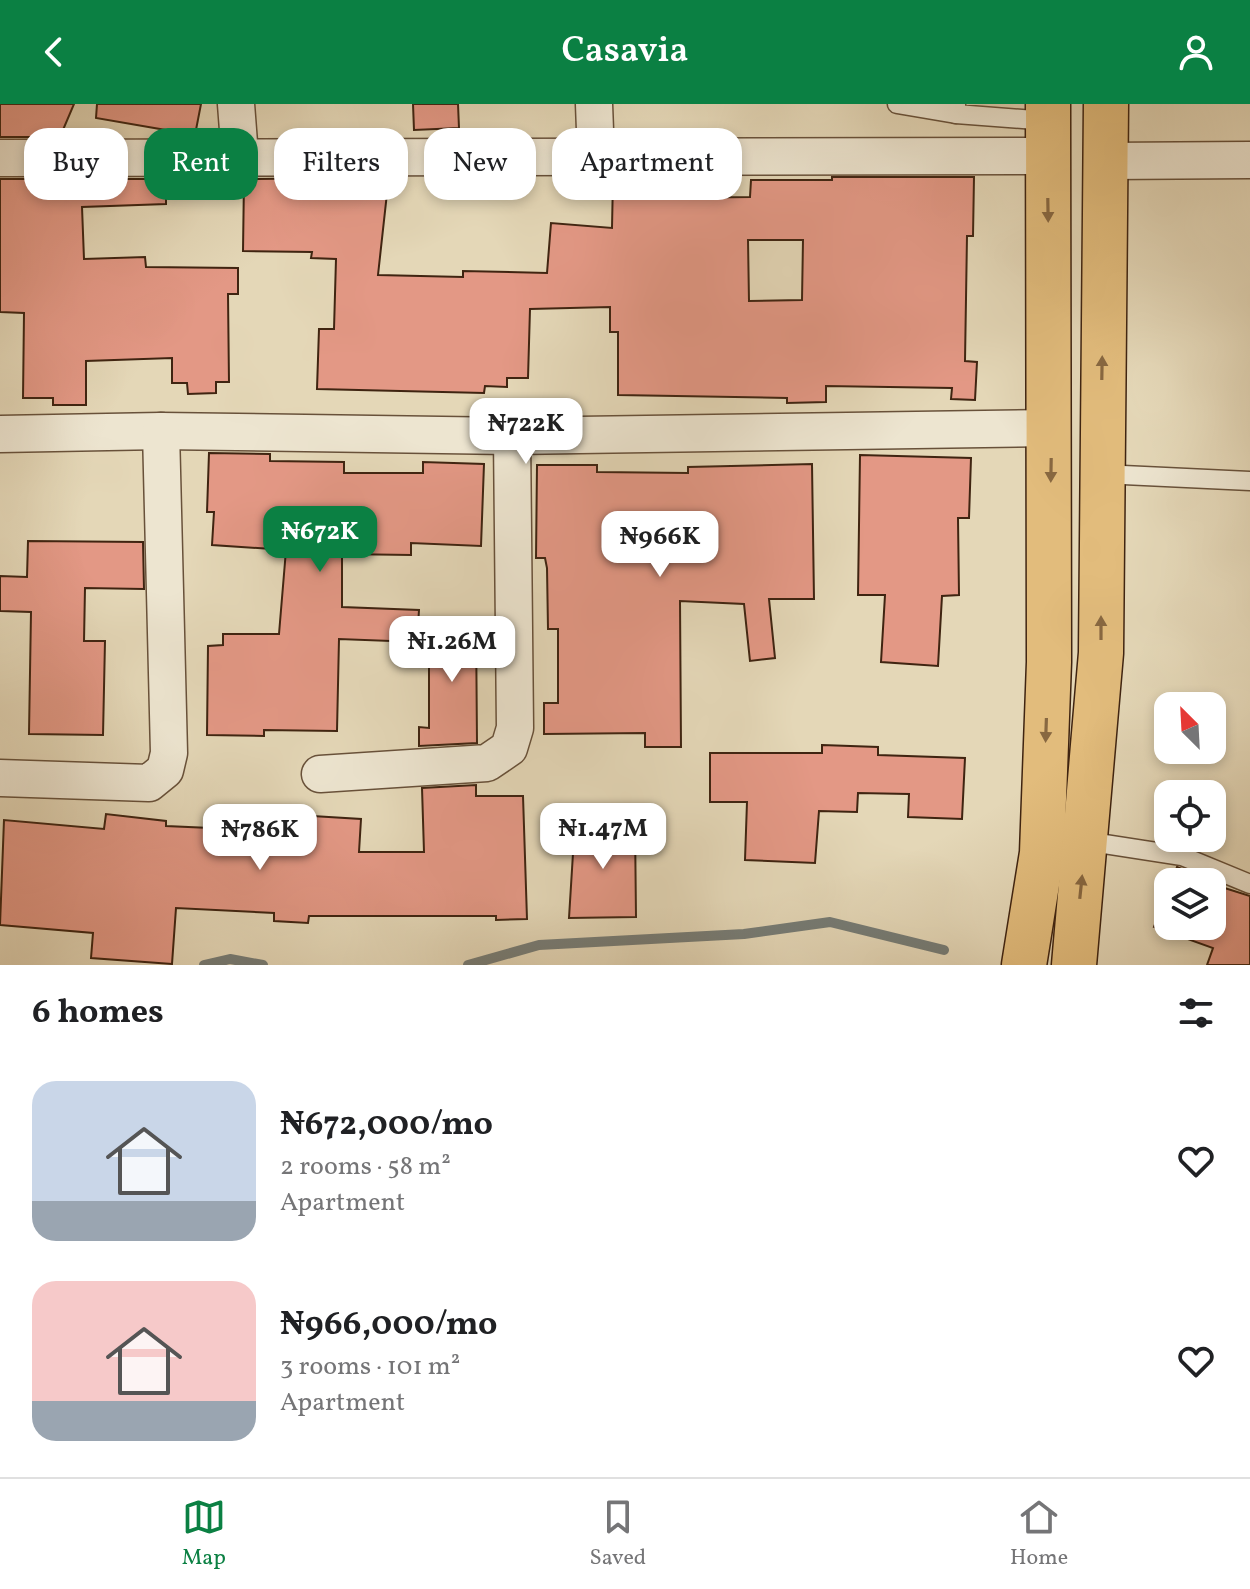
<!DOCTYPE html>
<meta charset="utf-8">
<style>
body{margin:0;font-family:Vollkorn,serif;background:#f2f2f2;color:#202124;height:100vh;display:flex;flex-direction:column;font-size:30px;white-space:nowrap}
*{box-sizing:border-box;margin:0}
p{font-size:26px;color:#757577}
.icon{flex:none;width:44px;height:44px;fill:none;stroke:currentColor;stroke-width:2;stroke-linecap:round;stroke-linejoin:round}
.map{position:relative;height:861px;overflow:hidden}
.side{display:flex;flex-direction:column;background:#fff;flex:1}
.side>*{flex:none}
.hud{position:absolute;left:24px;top:24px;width:800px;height:72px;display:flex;gap:16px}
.needle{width:52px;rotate:336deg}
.fabs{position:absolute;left:1154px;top:588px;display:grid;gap:16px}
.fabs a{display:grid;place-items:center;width:72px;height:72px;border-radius:16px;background:#fff;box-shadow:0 4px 12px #0003;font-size:40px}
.price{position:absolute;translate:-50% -68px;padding:0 18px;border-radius:16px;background:#fff;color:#222;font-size:26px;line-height:52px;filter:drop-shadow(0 2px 4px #0008)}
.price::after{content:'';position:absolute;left:50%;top:48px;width:24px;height:18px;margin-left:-12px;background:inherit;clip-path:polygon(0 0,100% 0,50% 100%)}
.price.active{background:#0b8043;color:#fff}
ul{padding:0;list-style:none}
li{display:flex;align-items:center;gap:24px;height:200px;padding:0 32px}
li span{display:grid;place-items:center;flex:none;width:224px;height:160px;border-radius:24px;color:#555}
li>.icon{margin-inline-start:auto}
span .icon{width:96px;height:96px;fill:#fffc;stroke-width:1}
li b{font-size:34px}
h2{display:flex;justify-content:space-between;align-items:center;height:96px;padding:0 32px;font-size:34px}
.tag{padding:0 28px;border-radius:24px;background:#fff;box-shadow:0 4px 12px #0003;font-size:28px;line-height:72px}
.tag.active{background:#0b8043;color:#fff}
header{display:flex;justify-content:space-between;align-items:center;height:104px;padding:0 32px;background:#0b8043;color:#fff;font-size:36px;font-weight:600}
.dock{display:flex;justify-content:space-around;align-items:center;height:112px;border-top:2px solid #e0e0e0;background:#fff;font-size:22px;color:#757577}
.dock a{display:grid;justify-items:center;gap:4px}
.dock .active{color:#0b8043}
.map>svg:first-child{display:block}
</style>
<header><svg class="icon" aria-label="back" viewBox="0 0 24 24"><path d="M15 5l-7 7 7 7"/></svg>Casavia<svg class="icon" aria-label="person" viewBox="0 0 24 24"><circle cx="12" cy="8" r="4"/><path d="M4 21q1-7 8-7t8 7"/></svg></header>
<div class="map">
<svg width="1250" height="861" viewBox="0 0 1250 861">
<rect width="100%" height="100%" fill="#e4d7b7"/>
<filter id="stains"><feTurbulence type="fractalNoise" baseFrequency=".0025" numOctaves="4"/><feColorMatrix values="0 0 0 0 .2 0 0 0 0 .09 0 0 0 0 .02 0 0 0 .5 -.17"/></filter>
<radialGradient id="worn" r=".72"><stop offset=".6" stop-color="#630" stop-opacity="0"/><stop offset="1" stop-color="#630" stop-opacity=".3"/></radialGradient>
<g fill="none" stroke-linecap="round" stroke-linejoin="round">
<!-- stream -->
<g stroke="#767c76" stroke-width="10">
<path d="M204,861L230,855L263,861"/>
<path d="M468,861L539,841L744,830L830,818L944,846"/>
</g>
</g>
<!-- building -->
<g fill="#e39885" stroke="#3f2411" stroke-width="2" fill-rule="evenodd">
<path d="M0,0H74L60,33H0Z"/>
<path d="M97,0H201L195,31L96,14Z"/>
<path d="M413,0H458L459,24L414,26Z"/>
<path d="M832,73H974L973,132H967L965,257L977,258L975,296L951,295L952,284L826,282V298L787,299V294L618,291V228H610V203L530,205L528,274H507V283L485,282L484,289L317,285L319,225H334L336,155L311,154L312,148L243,147L244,75L344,74L388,80L378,171L463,173V167L547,169L551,119L612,124L613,75L672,76L671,94L750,93L751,76H832ZM748,136H803L802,196L749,197Z"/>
<path d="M0,75H166V100L82,103L84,155L145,153L146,163L238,164V190H228L229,278H216V289L188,290L187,279H172V254L86,257V301H53V294H23L24,209L0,208Z"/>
<path d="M209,349L270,350V357L344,358V369H423V358L484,360L481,442L411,439V451L342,450V503L419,506L417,538L339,535L337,627L264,626V632L207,631L208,542L223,541V530H279L286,446L212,441L214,408H207Z"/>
<path d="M860,351L971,354L969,414H958L959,491L942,492L938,562L881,558L885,491H858Z"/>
<path d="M812,360L814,495H769L775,554L750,557L744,500L680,497L681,643H645V629L544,630V599H558V525H548L547,464L545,454H536L537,361H597V368L688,369V363Z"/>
<path d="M28,437L143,438L144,485L85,484L84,537H105L103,631L29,630L31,508L0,507V472L27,473Z"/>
<path d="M476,516L477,639L419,642V623L429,624V517Z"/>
<path d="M822,641L878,643V651L965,654L962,715L908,713L909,690L858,689L857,708L819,707L815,759L745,756L747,698H710V649H822Z"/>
<path d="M476,681V692H523L527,815L496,816V812H309L308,819L274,817V809L176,804L172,860L91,854L93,829L0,821L4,716L104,725L106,710L166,717V722L279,727L280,710L361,715L359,748H424L422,684Z"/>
<path d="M575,717L635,720L636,813L569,814Z"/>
<path d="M1177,763L1211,777L1210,778H1171Z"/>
<path d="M1212,780L1250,792V861H1207L1213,844L1154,823L1168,786V822H1212Z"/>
</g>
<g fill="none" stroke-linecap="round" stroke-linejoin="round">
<!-- lane casing -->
<g stroke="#68513a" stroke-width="21">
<g id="lane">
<path d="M897,0L956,10"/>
<path d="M956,0V10L1048,17"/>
<path d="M1102,370L1250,377"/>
<path d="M1085,737L1182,752L1250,780"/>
</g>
</g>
<!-- street casing -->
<g stroke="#68513a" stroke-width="39">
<g id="street">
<path d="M236,0L240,52"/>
<path d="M594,0L596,53"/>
<path d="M0,54L1047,52"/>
<path d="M1107,57L1250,56"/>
<path d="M0,330L161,327L512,332L1051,324"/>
<path d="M320,670L487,659L509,644L515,624L512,332"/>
<path d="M0,674L149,679L165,666L169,649L161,327"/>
</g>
</g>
<!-- highway casing -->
<g stroke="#3f2411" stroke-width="47">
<g id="highway">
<path d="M1024,861L1042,749L1049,558L1048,0"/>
<path d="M1074,861L1101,549L1106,0"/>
</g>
</g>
<!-- lane -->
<use href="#lane" stroke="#ede5d0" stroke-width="18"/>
<!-- street -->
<use href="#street" stroke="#ede5d0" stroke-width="36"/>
<!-- highway -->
<use href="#highway" stroke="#e2bc7c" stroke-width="44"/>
</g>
<!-- one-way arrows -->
<defs><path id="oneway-solid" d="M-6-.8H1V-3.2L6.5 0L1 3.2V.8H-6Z" transform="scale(2)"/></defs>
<g fill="#886841">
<use href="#oneway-solid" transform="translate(1048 106) rotate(89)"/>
<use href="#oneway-solid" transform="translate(1102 264) rotate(-89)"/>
<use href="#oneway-solid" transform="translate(1051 366) rotate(91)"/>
<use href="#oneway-solid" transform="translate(1101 524) rotate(-90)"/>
<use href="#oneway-solid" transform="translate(1046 626) rotate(92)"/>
<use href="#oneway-solid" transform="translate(1081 783) rotate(-84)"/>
</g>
<rect width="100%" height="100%" filter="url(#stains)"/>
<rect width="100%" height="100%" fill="url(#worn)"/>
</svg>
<div class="fabs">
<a><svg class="needle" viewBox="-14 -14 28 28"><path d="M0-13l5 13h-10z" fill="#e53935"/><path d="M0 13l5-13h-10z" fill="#757577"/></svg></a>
<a><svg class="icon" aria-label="locate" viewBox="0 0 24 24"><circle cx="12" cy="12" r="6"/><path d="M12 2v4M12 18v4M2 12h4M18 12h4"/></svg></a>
<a><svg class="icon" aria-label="layers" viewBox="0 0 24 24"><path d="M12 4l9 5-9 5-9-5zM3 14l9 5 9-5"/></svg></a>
</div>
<b class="price" style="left:526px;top:362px">₦722K</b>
<b class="price active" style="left:320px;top:470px">₦672K</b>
<b class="price" style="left:660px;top:475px">₦966K</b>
<b class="price" style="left:452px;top:580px">₦1.26M</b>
<b class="price" style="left:603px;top:767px">₦1.47M</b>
<b class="price" style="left:260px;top:768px">₦786K</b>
<div class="hud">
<a class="tag">Buy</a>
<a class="tag active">Rent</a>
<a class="tag">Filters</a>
<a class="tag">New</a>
<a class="tag">Apartment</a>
</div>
</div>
<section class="side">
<h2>6 homes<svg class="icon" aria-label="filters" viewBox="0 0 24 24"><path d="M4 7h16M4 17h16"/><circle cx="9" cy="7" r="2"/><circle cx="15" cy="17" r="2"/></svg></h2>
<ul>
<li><span style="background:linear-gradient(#c9d6e8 75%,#9aa5b1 0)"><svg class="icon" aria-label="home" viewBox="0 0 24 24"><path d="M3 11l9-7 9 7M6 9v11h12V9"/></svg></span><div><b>₦672,000/mo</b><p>2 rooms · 58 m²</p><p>Apartment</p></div><svg class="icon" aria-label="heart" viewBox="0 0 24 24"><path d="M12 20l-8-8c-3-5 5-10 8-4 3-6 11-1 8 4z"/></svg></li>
<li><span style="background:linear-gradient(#f6c9c9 75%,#9aa5b1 0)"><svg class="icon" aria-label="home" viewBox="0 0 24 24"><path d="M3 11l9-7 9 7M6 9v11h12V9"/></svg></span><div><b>₦966,000/mo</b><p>3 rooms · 101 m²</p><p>Apartment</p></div><svg class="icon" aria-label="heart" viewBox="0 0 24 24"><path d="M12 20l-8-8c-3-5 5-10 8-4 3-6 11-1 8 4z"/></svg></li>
</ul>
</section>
<nav class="dock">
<a class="active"><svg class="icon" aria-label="map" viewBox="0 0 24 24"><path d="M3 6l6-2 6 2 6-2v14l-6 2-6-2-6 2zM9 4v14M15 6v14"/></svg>Map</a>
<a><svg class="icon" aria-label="saved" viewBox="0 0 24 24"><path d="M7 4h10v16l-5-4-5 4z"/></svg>Saved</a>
<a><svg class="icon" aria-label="home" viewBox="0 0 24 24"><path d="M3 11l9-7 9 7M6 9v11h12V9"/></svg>Home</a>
</nav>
